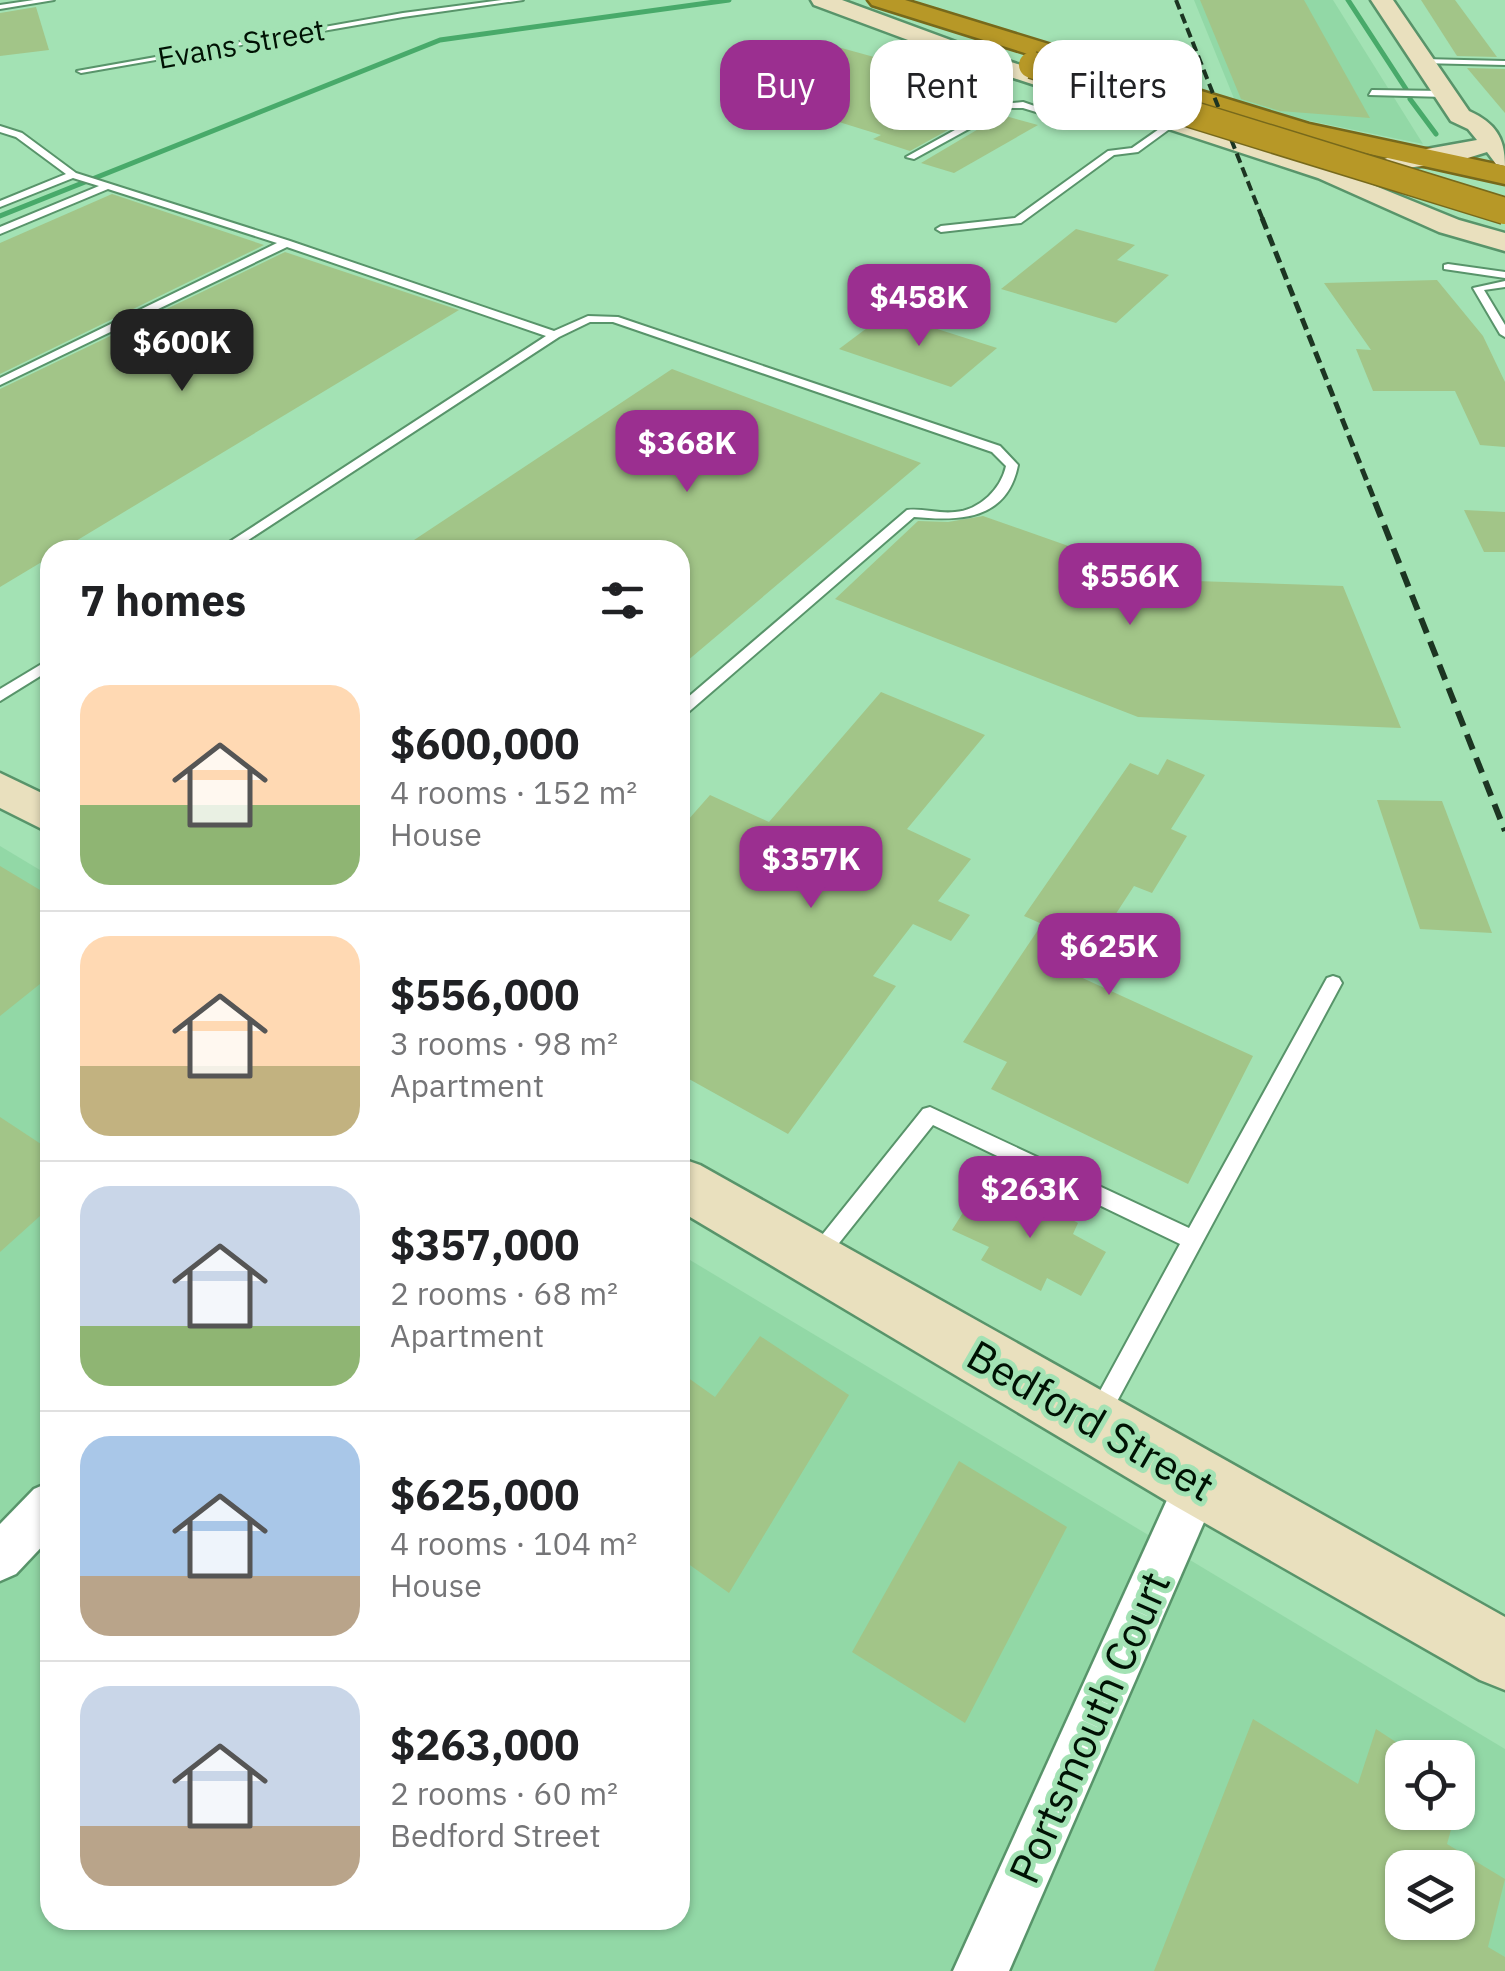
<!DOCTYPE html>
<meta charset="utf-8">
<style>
body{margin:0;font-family:"IBM Plex Sans",sans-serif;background:#f2f2f2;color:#202124;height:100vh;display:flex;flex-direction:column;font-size:38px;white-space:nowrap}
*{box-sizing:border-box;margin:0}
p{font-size:32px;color:#757577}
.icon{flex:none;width:55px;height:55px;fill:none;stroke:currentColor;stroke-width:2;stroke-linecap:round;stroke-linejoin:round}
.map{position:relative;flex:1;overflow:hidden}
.panel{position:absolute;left:40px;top:540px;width:650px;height:1390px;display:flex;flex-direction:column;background:#fff;border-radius:30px;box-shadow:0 2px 8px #0004}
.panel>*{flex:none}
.guide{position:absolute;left:720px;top:40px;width:635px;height:90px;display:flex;gap:20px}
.tools{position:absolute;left:1385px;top:1740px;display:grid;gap:20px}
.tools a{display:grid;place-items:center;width:90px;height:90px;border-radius:20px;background:#fff;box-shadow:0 2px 8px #0004;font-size:50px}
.price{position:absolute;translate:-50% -85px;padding:0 22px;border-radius:20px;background:#9b2f90;color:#fff;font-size:32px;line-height:65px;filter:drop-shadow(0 2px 5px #0008)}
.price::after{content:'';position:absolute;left:50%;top:60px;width:30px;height:22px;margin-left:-15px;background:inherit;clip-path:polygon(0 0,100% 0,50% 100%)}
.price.current{background:#222;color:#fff}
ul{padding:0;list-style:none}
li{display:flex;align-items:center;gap:30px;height:250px;padding:0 40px}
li+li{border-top:2px solid #e0e0e0}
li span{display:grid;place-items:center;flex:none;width:280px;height:200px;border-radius:30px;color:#555}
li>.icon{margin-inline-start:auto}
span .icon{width:120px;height:120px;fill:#fffc;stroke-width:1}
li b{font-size:42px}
h2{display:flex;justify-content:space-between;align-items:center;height:120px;padding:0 40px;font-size:42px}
.chip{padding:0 35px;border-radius:30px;background:#fff;box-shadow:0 2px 8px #0004;font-size:35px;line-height:90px}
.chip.current{background:#9b2f90;color:#fff}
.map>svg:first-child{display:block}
</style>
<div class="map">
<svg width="1505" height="1971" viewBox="0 0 1505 1971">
<rect width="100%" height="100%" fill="#a3e2b4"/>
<!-- built -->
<g fill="#92d8a6" fill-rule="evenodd">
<path d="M1194,0H1333L1423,144L1237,106Z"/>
<path d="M0,846L50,876V1920H680V1254L1505,1749V1971H0ZM1402,1758H1458V1812H1402ZM1402,1868H1458V1922H1402Z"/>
</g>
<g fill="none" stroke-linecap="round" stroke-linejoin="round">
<!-- stream -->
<g stroke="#48aa6a" stroke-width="5">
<path d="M1348,0L1406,89"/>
<path d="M1410,99L1436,134"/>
<path d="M0,216L440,40L729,0"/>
</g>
</g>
<!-- building -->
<g fill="#a2c588" fill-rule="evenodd">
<path d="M1200,0H1304L1370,118L1280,111L1241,99Z"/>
<path d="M1421,0H1455L1497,57L1457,56Z"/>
<path d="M36,7L49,50L0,56V13Z"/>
<path d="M827,44L950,78L901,102L900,107L909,111L967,83L1011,95L910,151L873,139L881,135L729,88Z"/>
<path d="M1467,68L1505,69V113Z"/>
<path d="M1002,115L1038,125L954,173L921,163Z"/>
<path d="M112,194L264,245L0,374V243Z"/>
<path d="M1076,229L1135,245L1117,260L1169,275L1116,323L1001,289Z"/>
<path d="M285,252L459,310L61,550H50V557L0,587V389Z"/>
<path d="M1437,280L1483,336L1505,382V447L1480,445L1455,391H1373L1356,349L1371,350L1324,283Z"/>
<path d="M887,313L997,348L951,387L839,349Z"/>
<path d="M672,369L921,463L680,667V550H399Z"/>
<path d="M1464,510L1505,512V552H1484Z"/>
<path d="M983,516L1165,580L1343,586L1401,728L1138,717L835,599L918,521L948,522Z"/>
<path d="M881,692L985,735L907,829L971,859L938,901L970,915L951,941L913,924L873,976L896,986L788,1134L680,1074V829L710,795L769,822Z"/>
<path d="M1167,759L1205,775L1171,829L1187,836L1152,893L1134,886L1076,975L1253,1056L1188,1184L991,1089L1007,1062L963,1042L1042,924L1024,916L1130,763L1158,775Z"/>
<path d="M1377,800L1442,801L1492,933L1420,929Z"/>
<path d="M0,866L50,896V976L0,1016Z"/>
<path d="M0,1117L50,1150V1207L0,1252Z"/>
<path d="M979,1187L1011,1205L1021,1193L1078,1223L1073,1234L1106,1252L1081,1296L1047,1278L1041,1291L981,1260L989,1247L952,1230Z"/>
<path d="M760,1336L849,1395L729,1593L680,1558V1372L715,1397Z"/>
<path d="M959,1461L1067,1527L965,1723L852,1652Z"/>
<path d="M1253,1719L1358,1784L1376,1729L1402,1746V1812H1456L1447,1844L1505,1879L1488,1947L1505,1957V1971H1154ZM1402,1868H1458V1922H1402Z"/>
</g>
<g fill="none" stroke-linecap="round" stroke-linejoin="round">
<!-- lane casing -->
<g stroke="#58946a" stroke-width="4">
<g id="lane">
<path d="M34,0H54L0,9V5Z"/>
<path d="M502,0H523L403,17L81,73L77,71L403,13Z"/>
<path d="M1423,59L1505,61V65L1420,63Z"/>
<path d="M991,62L998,64L910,107L903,105Z"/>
<path d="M1372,90L1446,91L1450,94L1446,97L1369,95Z"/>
<path d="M1023,102L1060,115L1056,118L1023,108H1007L914,159L906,157L1002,104Z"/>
<path d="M1172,120L1175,125L1138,152L1114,155L1021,223L941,232L936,229L941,226L1015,218L1108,151L1132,148Z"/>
<path d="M0,126L22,133L76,173L290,241L554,331L588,316L618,317L1000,446L1018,465C1007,521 959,521 914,517L685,715L680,717V704L907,510C923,508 939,514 955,512C980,510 1001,489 1006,466L992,452L613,322H590L559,337L233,550H217L546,336L287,247L0,385V378L277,243L108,189L0,234V227L99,186L73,178L0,207V201L66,174L16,137L0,132Z"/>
<path d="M1448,264L1505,272V278L1444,269V265Z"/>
<path d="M1505,281V287L1484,290L1505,325V337L1500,334L1473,288Z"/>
<path d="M50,659V670L0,701V689Z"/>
<path d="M1333,976L1339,978L1342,983L1107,1420L1099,1424L1091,1420L1088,1413L1180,1244L933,1125L824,1262L817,1265L810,1262L807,1256L810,1250L923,1109L930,1107L1189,1228L1327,978Z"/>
</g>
</g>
<!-- street casing -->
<g stroke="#58946a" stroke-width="5">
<g id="street">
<path d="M1198,1460L1214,1467L1221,1483L1009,1971H953L1182,1467Z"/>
<path d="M50,1482V1538L16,1574L0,1581V1524L34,1489Z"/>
</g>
</g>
<!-- secondary casing -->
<g stroke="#58946a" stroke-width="5">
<g id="secondary">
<path d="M811,0H842L1002,59L1349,171L1399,154L1477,140L1468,129L1451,121L1371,0H1393L1469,111C1495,123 1505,137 1505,166L1496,164L1487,152L1458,161L1407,168L1368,183L1459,220L1505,233V251L1439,232L1318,178L986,69L814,5Z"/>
<path d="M0,773L50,797V833L0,808Z"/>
<path d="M680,1158L700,1165L1505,1617V1690L1480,1680L1175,1506L680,1211Z"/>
</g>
</g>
<!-- highway casing -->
<g stroke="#77691b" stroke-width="5">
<path id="highway" d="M868,0H905L1309,124L1505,166V184L1293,137L872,5Z"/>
</g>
<!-- lane -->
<use href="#lane" fill="#fff" fill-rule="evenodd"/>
<!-- street -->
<use href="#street" fill="#fff" fill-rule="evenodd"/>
<!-- secondary -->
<use href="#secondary" fill="#e9e0be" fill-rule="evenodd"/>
<!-- highway -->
<use href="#highway" fill="#b79827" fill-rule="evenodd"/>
<!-- rail-far2 -->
<path stroke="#1c3522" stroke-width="4" stroke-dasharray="10 5" stroke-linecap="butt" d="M1176,0L1263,220"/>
<!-- rail-far1 -->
<path stroke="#1c3522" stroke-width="5" stroke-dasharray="12 6" stroke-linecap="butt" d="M1262,218L1376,504"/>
<!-- rail -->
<path stroke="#1c3522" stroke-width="6" stroke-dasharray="16 9" stroke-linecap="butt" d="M1375,502L1505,831"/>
<!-- highway-bridge casing -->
<g stroke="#77691b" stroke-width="29" stroke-linecap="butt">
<path id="highway-bridge" d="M1032,65L1505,211"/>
</g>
<!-- highway-bridge -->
<use href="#highway-bridge" stroke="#b79827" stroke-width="26"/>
</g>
<g text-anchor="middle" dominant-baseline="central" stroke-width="10" stroke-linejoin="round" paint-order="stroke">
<!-- far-street labels -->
<g font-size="30" fill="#001204" stroke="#a3e2b4">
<text transform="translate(241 43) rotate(-10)">Evans Street</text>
</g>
<!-- near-street labels -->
<g font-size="42" fill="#001204" stroke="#a3e2b4">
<text transform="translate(1091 1420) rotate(30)">Bedford Street</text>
<text transform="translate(1089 1727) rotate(-66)">Portsmouth Court</text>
</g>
</g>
</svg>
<div class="tools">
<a><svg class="icon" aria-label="locate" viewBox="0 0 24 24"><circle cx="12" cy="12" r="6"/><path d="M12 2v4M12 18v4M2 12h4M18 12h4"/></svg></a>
<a><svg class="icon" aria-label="layers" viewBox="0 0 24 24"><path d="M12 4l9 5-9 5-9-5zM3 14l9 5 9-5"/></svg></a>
</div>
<b class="price" style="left:919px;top:349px">$458K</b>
<b class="price current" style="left:182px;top:394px">$600K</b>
<b class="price" style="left:687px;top:495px">$368K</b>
<b class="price" style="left:1130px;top:628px">$556K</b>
<b class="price" style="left:811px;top:911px">$357K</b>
<b class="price" style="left:1109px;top:998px">$625K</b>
<b class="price" style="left:1030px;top:1241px">$263K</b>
<div class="guide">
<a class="chip current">Buy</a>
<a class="chip">Rent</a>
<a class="chip">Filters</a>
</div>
<section class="panel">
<h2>7 homes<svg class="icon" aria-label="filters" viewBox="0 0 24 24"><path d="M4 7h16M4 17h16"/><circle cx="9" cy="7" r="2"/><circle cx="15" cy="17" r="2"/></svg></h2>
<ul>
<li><span style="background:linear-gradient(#ffd9b3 60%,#8fb573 0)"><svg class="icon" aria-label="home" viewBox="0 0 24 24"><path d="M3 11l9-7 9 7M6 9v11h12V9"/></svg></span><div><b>$600,000</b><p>4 rooms · 152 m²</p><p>House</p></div></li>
<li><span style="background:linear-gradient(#ffd9b3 65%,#c2b280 0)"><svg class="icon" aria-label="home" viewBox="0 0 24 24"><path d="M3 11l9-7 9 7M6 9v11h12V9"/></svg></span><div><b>$556,000</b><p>3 rooms · 98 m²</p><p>Apartment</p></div></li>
<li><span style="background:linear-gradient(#c9d6e8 70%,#8fb573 0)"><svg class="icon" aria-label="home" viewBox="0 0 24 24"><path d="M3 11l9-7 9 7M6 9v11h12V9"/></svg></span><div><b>$357,000</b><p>2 rooms · 68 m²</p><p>Apartment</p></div></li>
<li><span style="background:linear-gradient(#a9c7e8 70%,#b9a48a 0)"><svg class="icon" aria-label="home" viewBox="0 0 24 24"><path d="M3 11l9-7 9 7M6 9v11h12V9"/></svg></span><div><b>$625,000</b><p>4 rooms · 104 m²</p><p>House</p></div></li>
<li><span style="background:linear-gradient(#c9d6e8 70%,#b9a48a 0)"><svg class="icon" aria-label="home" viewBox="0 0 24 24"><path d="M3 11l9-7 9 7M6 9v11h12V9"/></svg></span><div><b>$263,000</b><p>2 rooms · 60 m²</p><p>Bedford Street</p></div></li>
</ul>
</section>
</div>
